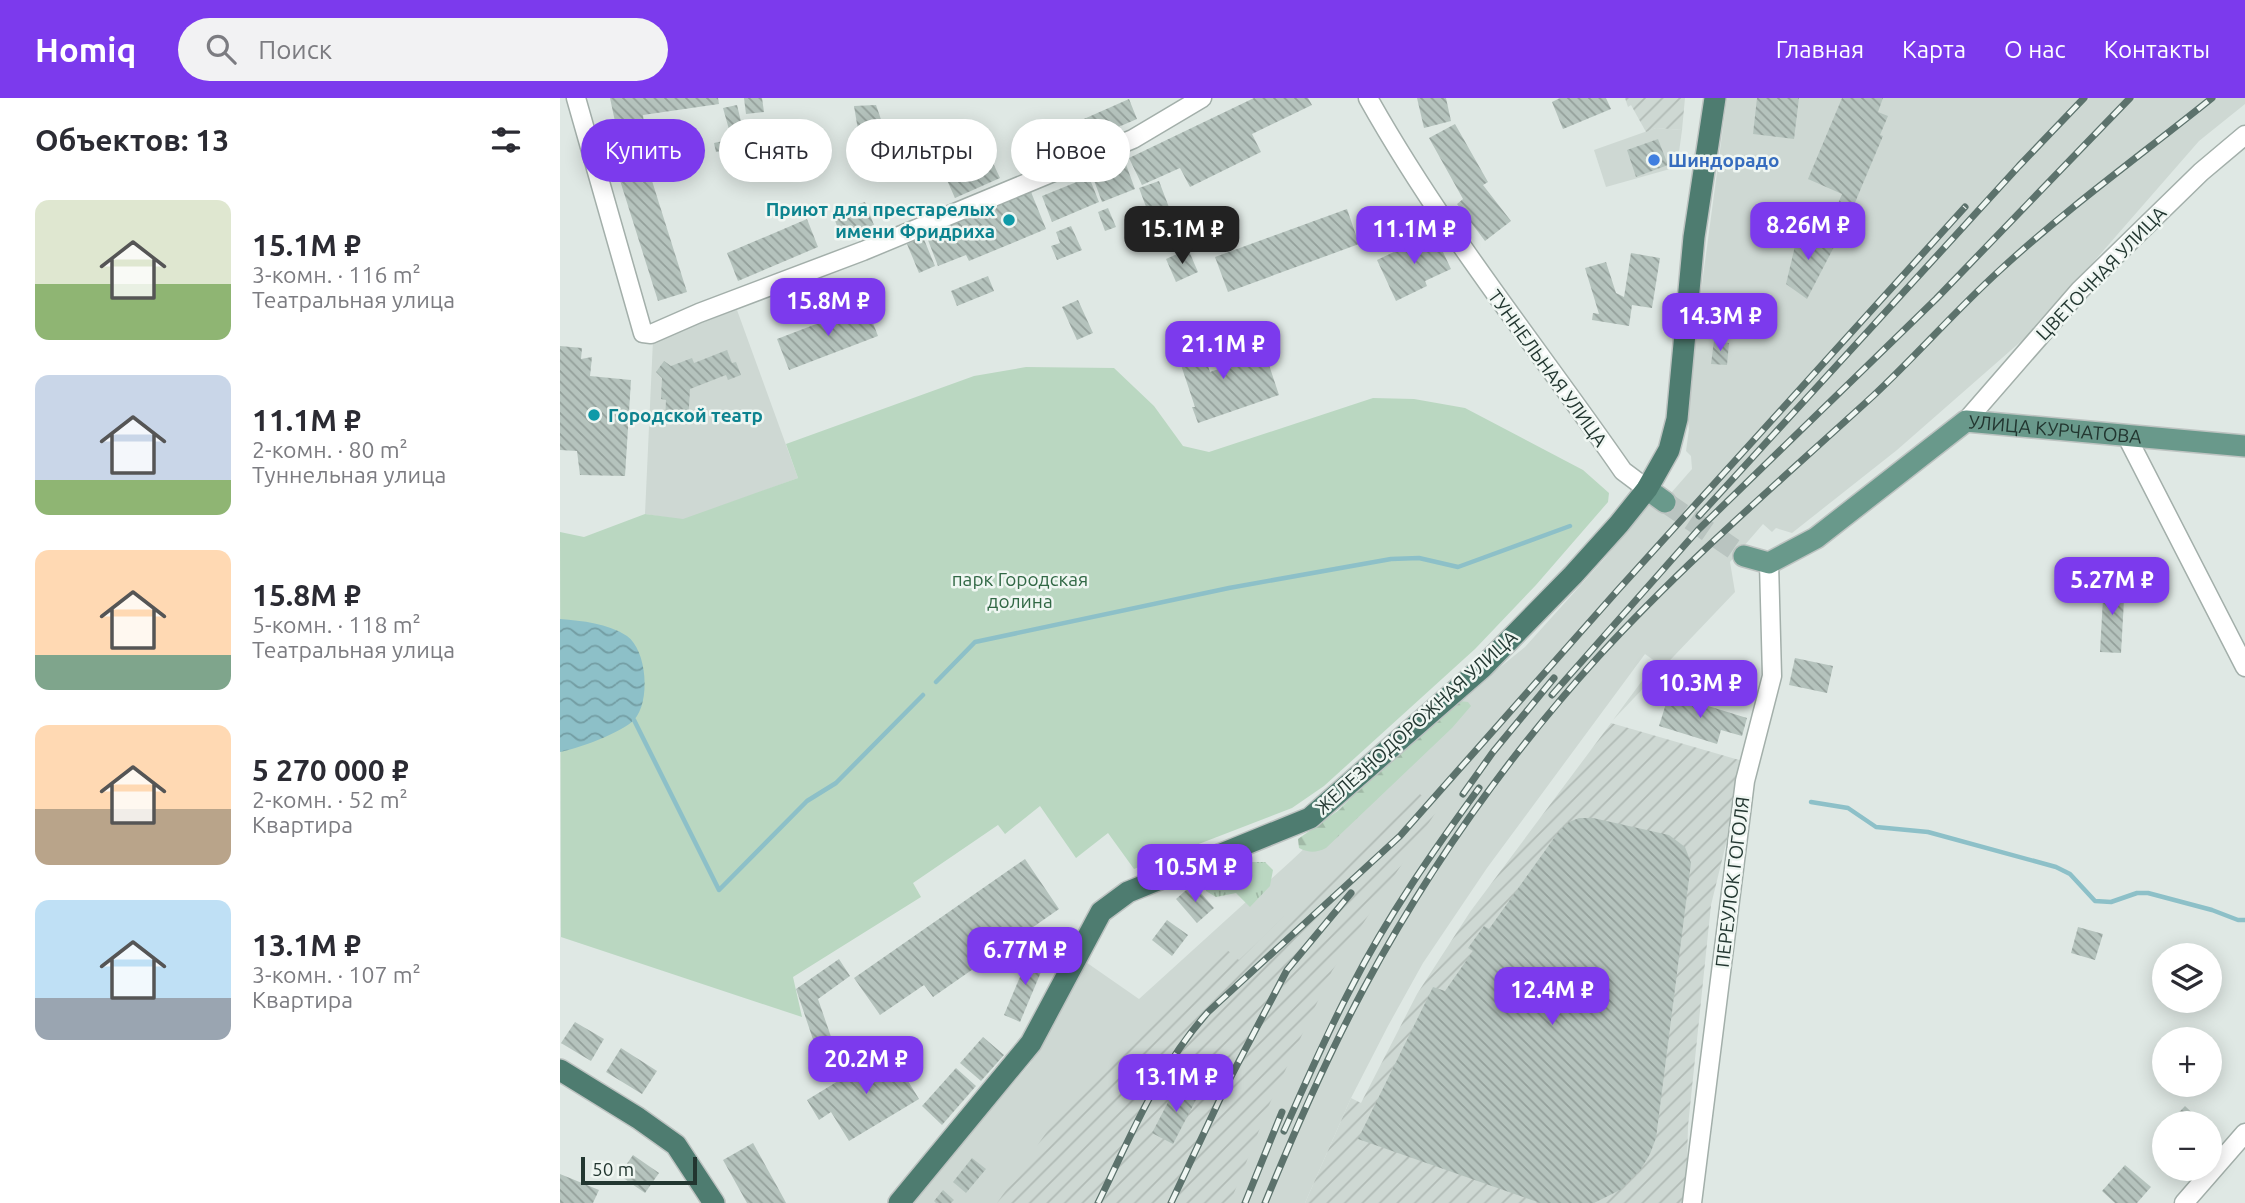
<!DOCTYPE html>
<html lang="ru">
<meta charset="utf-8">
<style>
body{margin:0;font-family:Ubuntu,sans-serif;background:#f2f2f3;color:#2b2b33;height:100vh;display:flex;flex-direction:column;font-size:26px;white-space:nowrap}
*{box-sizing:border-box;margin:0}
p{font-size:23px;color:#7c7c81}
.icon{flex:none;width:38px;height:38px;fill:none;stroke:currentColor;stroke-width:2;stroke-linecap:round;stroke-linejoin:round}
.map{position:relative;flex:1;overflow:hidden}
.sheet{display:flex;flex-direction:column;background:#fff;width:560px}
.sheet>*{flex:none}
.hud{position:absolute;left:21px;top:21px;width:665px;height:63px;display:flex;gap:14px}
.buttons{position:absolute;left:1592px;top:845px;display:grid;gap:14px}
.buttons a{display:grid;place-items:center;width:70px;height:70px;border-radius:50%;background:#fff;box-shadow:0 4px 18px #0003;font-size:35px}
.scale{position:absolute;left:21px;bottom:18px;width:116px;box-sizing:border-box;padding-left:7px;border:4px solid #223630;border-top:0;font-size:19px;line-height:24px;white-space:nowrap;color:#223630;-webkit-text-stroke:5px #eff6f2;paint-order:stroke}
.price{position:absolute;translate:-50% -60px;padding:0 16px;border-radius:14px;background:#7c3aed;color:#fff;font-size:23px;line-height:46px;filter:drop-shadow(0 2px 4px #0008)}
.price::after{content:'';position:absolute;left:50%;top:42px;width:21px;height:16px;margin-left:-10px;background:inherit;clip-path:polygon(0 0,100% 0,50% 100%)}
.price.on{background:#222;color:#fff}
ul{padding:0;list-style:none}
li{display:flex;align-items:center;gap:21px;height:175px;padding:0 35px}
li span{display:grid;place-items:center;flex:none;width:196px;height:140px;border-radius:14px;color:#555}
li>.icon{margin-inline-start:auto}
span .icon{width:84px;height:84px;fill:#fffc;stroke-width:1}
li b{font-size:30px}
h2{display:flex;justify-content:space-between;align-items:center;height:84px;padding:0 35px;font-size:30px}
.pill{padding:0 24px;border-radius:32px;background:#fff;box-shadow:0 4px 18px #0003;font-size:24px;line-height:63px}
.pill.on{background:#7c3aed;color:#fff}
header{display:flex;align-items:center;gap:42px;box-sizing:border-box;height:98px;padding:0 35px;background:#7c3aed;color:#fff}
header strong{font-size:33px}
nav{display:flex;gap:38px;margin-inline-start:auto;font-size:24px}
.search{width:490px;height:63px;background:#f2f2f3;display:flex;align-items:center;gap:18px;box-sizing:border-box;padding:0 24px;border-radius:38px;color:#7c7c81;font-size:26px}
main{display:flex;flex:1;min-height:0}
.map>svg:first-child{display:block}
</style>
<header>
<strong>Homiq</strong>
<div class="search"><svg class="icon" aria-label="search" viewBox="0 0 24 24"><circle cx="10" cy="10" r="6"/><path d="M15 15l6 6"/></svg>Поиск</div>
<nav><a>Главная</a><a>Карта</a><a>О нас</a><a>Контакты</a></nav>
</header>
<main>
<section class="sheet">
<h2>Объектов: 13<svg class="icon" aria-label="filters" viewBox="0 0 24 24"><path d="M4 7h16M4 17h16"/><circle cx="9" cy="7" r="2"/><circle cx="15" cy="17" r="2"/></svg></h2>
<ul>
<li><span style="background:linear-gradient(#dfe7d0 60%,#8fb573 0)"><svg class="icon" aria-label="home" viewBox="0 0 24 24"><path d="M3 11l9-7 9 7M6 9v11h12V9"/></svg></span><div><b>15.1M ₽</b><p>3-комн. · 116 m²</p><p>Театральная улица</p></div></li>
<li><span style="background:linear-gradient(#c9d6e8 75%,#8fb573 0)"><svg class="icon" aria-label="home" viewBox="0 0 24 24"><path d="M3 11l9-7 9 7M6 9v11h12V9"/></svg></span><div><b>11.1M ₽</b><p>2-комн. · 80 m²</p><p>Туннельная улица</p></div></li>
<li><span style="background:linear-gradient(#ffd9b3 75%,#7fa58c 0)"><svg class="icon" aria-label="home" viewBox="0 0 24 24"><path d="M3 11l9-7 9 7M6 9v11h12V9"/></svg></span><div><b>15.8M ₽</b><p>5-комн. · 118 m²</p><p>Театральная улица</p></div></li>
<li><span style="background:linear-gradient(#ffd9b3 60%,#b9a48a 0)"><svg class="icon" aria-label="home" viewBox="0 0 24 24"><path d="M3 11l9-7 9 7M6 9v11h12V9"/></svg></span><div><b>5 270 000 ₽</b><p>2-комн. · 52 m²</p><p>Квартира</p></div></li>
<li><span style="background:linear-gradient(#bfe0f5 70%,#9aa5b1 0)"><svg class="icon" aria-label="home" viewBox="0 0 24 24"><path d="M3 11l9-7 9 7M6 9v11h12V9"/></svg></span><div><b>13.1M ₽</b><p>3-комн. · 107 m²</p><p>Квартира</p></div></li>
</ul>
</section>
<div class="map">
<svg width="1685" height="1105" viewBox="0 0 1685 1105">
<defs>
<pattern id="industrial-furrows" width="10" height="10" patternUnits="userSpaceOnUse" patternTransform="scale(1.75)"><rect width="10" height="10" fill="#ced8d3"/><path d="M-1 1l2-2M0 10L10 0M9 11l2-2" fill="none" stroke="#b1bab5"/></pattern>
<pattern id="grass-tufts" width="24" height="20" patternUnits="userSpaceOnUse" patternTransform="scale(1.75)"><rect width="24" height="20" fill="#bad7c1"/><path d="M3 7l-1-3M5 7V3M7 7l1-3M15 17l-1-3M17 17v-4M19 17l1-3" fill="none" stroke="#a0b9a6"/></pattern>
<pattern id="forest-firs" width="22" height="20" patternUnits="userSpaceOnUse" patternTransform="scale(1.75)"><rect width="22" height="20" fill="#bad7c1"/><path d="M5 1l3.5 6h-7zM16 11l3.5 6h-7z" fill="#a0b9a6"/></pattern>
<pattern id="water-waves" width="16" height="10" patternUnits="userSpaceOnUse" patternTransform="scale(1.75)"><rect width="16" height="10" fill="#8dc0c8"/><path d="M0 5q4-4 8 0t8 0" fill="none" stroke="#739da3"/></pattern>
<pattern id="building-back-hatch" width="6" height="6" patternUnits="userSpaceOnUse" patternTransform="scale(1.75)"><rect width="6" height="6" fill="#b5c3bd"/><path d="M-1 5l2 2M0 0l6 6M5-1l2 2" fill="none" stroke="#939f9a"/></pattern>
</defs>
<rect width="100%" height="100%" fill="#dfe8e4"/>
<!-- built -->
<g fill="#ced8d3">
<path d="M1167,0H1685V6L1639,43L1475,231L1337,352L1232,435L1216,430L1212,434L1203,426L1170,464L1175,494L1053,622L1096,564L1085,556L927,770L863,865L828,928L791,1000L745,1105H349L470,966L484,941L520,860L579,901L731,763L918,587L965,549L1046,459L1087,405L1104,403L1132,371L1131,358L1126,353L1129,331L1126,305Z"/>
<path d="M1096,30L1122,32L1117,69L1046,89L1034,52Z"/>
<path d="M177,212L238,380L123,422L85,416L93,242Z"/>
</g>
<!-- industrial -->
<g fill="url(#industrial-furrows)">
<path d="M1065,0H1125L1122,32L1096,30L1086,34L1071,7L1068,9Z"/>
<path d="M1051,625L1186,664L1151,807L1128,1028L1126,1105H745L791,1000L801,1005L857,896L910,814Z"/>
<path d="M855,692L878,711L772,873L710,1005L670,1105H437L507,1005L563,947L666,851L679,862Z"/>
</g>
<!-- grass -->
<path fill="url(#grass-tufts)" d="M688,764H705L713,772L710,788L690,809L676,795L656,799L646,793L645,784L659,775Z"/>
<!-- forest -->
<path fill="url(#forest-firs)" d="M899,603L908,604L911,608L892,630L766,750C756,755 749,755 739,750L738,741L779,712L831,659Z"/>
<!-- green -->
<path fill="#bad7c1" d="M466,269L554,270L594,308L623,348L649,354L813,300L854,301L905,310L1023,372L1049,395L1048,404L976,487L915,551L764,688L732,710L574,771L548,735L516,760L480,708L445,736L438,727L353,785L361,799L233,879L242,919L1,839L0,434L24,439L85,416L123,421L238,380L226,346L414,278Z"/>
<!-- water -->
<path fill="url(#water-waves)" d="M0,521C23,523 47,525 67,538C87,552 91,604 74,622C61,635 17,651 0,654Z"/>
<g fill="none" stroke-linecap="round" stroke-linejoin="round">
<!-- stream -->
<g stroke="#8dc0c8" stroke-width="4.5">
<path d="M376,584L415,544L669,490L831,461L859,460L898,469L1010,428"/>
<path d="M74,622L159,792L247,703L276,685L363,597"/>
<path d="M1251,704L1288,710L1316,729L1368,734L1496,769L1510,776L1535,803L1551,804L1577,795H1588L1652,812L1678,822H1685"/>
</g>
</g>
<!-- building -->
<g fill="url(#building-back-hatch)">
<path d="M50,0H158L159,6L83,17L84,26L57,33Z"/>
<path d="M184,0H202L204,14L186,16Z"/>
<path d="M694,0H748L752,7L692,36L701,54L630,89L620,70L582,87L569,60Z"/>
<path d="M857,0H886L891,23L864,30Z"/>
<path d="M1000,0H1046L1051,11L1003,31L992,4Z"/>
<path d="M1197,0H1239L1234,41L1193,36Z"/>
<path d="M1282,0H1323L1318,14L1328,18L1320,37L1323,38L1291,114L1277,108L1282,96L1248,81Z"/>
<path d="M569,1L577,21L472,66L462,40L497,26L499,32Z"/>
<path d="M177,7L183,32L170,35L163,10Z"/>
<path d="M316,7L327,39L300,44L294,8Z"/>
<path d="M378,22L396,62L382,68L364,29Z"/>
<path d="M208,25L215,48L222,46L220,40L235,35L239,50L204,60L194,29Z"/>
<path d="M895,26L928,84L923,87L951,123L925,143L897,106L903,101L869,40Z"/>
<path d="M186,38L187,47L156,54L154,45Z"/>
<path d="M1098,41L1108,67L1076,79L1067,52Z"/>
<path d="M81,48L127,194L98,203L52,57Z"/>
<path d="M427,52L440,80L395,100L382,71Z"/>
<path d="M565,64L575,91L542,104L532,77Z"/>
<path d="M529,79L539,104L492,124L482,98Z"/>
<path d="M599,83L613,120L639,109L646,125L619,136L623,147L603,154L579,90Z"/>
<path d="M471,94L486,131L409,163L406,157L378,168L366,137Z"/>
<path d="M305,104L314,127L281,138L272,115Z"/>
<path d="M548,110L556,129L545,133L538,114Z"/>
<path d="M787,111L799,146L668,194L655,159Z"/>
<path d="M247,121L258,149L178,183L167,155Z"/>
<path d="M511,128L522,152L497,162L491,148L500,145L496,134Z"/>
<path d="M1239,131L1276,145L1247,201L1226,186Z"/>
<path d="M874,135L891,171L865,183L867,188L836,203L817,162Z"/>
<path d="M363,139L375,168L359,175L347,146Z"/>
<path d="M628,151L638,174L616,184L606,161Z"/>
<path d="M1071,155L1100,160L1092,210L1072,207L1069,228L1032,222L1033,215L1039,216L1025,170L1046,164L1056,195L1064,199Z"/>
<path d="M428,178L434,193L397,208L391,193Z"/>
<path d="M518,202L533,235L517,242L502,209Z"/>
<path d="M306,207L318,238L229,272L217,241Z"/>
<path d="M637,235L650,274L705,255L719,297L638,325L632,309H635L613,243Z"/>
<path d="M1154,243L1169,245L1167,267L1151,266Z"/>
<path d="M0,248L22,250L21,261L32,259L30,278L71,282L65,378L20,377L17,353L0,352Z"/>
<path d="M167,252L172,265L176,264L181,277L168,282L166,277L130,291L128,325L105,323L106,302L101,301L102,280L96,274L104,263L111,268L132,260L134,265Z"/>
<path d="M1544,482L1565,484L1561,555L1540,554Z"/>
<path d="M1235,560L1273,568L1267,595L1229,587Z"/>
<path d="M1109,596L1187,620L1182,638L1161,632L1157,646L1099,628Z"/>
<path d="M1019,720H1033L1109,737L1125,749L1131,765L1096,1040L1090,1056L1081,1071L1060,1092L1034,1105H980L798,1041L873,889L885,893L913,853L908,850L924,828L929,831L999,733L1009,724Z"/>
<path d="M465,761L499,811L373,899L364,887L320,917L294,880Z"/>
<path d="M633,786L654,810L637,825L616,801Z"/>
<path d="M607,822L628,837L612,858L592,842Z"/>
<path d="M1518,829L1543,836L1535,862L1511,855Z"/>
<path d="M470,855L486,862L460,924L444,917Z"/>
<path d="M279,861L290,878L258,901L280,965L263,971L236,891Z"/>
<path d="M15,924L44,941L31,963L1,945Z"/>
<path d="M423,939L444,957L421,983L400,965Z"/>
<path d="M61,950L97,973L82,996L46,974Z"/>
<path d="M329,952L359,1001L289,1043L271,1014L259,1022L247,1002Z"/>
<path d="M396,970L416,988L382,1027L362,1008Z"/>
<path d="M618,985L639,996L613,1046L592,1035Z"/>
<path d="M1625,1008L1644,1026H1608Z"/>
<path d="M193,1045L224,1101L226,1105H187L163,1062Z"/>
<path d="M73,1057L99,1075L85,1095L59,1077Z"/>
<path d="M412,1060L426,1071L406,1095L393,1084Z"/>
<path d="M1565,1067L1591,1089L1577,1105H1555L1542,1093Z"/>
<path d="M0,1076L39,1092L33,1105H0Z"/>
<path d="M383,1092L394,1102L391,1105H376L374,1103Z"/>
</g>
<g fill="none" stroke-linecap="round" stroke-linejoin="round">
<!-- primary-tunnel -->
<path stroke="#b9c4c0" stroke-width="21" stroke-dasharray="21 10" stroke-linecap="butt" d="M1105,404L1184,458"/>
<!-- minor casing -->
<g stroke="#a3afaa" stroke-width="21">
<g id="minor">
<path d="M16,0L83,235L91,236L139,215L303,153L573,41L642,0"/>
<path d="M808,0C882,132 977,249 1063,373L1087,391"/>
<path d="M1406,323L1520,192L1641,74L1685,37"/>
<path d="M1566,337L1685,569"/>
<path d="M1132,1105L1185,683L1212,578L1209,465"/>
<path d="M1624,1105L1685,1035"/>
</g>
</g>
<!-- primary casing -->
<g stroke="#bdc3c1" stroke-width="24">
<g id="primary">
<path d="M1087,391L1105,404"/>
<path id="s1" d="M1184,458L1209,465L1256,440L1406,323L1685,348"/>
</g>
</g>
<!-- trunk casing -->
<g stroke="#bdc3c1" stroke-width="24">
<g id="trunk">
<path d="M0,972L78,1020L116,1047L154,1105"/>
<path d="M339,1105L471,945L541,814L568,794L750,720L923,569L1013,477L1059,426L1087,391L1109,352L1117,321L1134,139L1155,0"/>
</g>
</g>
<!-- minor -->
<use href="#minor" stroke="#fff" stroke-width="18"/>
<!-- primary -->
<use href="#primary" stroke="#69998b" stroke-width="21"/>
<!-- trunk -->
<use href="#trunk" stroke="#4e7c70" stroke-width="21"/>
<!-- rail casing -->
<g stroke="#5c726c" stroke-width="7">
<g id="rail">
<path d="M1139,418L1459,68L1524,0"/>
<path d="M992,597L1138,432L1376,201L1570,0"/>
<path d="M903,696L933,654L994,580"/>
<path d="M724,1033C746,984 767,935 792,888C827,819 873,753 919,690"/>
<path d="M538,1105C571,1038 598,970 648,914L840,738L1057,493L1405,109"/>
<path d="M611,1105L667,986L727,872L791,795"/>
<path d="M685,1105L722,1014"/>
<path d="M705,1105C735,1032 767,959 804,890C868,771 948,658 1039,558C1124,465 1220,383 1313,298C1356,258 1395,213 1439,173C1506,111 1581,57 1652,0"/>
</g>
</g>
<!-- rail -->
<use href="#rail" stroke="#eff6f2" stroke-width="4.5" stroke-dasharray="13" stroke-linecap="butt"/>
</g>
<!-- markers -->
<circle fill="#3f7fe0" stroke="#eff6f2" stroke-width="2.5" cx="1094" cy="62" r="7"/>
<g fill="#0f9aa8" stroke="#eff6f2" stroke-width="2.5">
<circle cx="449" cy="122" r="7"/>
<circle cx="34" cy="317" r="7"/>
</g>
<g text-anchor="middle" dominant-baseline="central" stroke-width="5" stroke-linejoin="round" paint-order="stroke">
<!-- shop labels -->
<g font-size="19" font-weight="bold" fill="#366cbe" stroke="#eff6f2" text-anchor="start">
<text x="1108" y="62">Шиндорадо</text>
</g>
<!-- culture labels -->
<g font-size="19" font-weight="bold" fill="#0d838f" stroke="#eff6f2" text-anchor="end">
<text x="435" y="111">Приют для престарелых<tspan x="435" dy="22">имени Фридриха</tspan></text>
<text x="48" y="317" text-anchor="start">Городской театр</text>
</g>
<!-- street labels -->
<g font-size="19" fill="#223630" stroke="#eff6f2">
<text transform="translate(1541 175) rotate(-46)">ЦВЕТОЧНАЯ УЛИЦА</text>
<text transform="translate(988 270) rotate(54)">ТУННЕЛЬНАЯ УЛИЦА</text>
<text stroke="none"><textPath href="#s1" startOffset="359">УЛИЦА КУРЧАТОВА</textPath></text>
<text transform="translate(856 624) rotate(-42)">ЖЕЛЕЗНОДОРОЖНАЯ УЛИЦА</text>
<text transform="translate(1172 784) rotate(-83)">ПЕРЕУЛОК ГОГОЛЯ</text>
</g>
<!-- park labels -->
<g font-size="19" fill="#316845" stroke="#eff6f2">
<text x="460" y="481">парк Городская<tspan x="460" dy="22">долина</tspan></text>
</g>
</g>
</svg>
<div class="buttons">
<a><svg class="icon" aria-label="layers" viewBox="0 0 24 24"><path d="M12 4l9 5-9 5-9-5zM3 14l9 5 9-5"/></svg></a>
<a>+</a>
<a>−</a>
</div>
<div class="scale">50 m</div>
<b class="price" style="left:1248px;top:164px">8.26M ₽</b>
<b class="price on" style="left:622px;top:168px">15.1M ₽</b>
<b class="price" style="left:854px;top:168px">11.1M ₽</b>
<b class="price" style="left:268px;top:240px">15.8M ₽</b>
<b class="price" style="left:1160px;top:255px">14.3M ₽</b>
<b class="price" style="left:663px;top:283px">21.1M ₽</b>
<b class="price" style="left:1552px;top:519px">5.27M ₽</b>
<b class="price" style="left:1140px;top:622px">10.3M ₽</b>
<b class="price" style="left:635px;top:806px">10.5M ₽</b>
<b class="price" style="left:465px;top:889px">6.77M ₽</b>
<b class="price" style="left:992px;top:929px">12.4M ₽</b>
<b class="price" style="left:306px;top:998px">20.2M ₽</b>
<b class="price" style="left:616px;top:1016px">13.1M ₽</b>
<div class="hud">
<a class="pill on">Купить</a>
<a class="pill">Снять</a>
<a class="pill">Фильтры</a>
<a class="pill">Новое</a>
</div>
</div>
</main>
